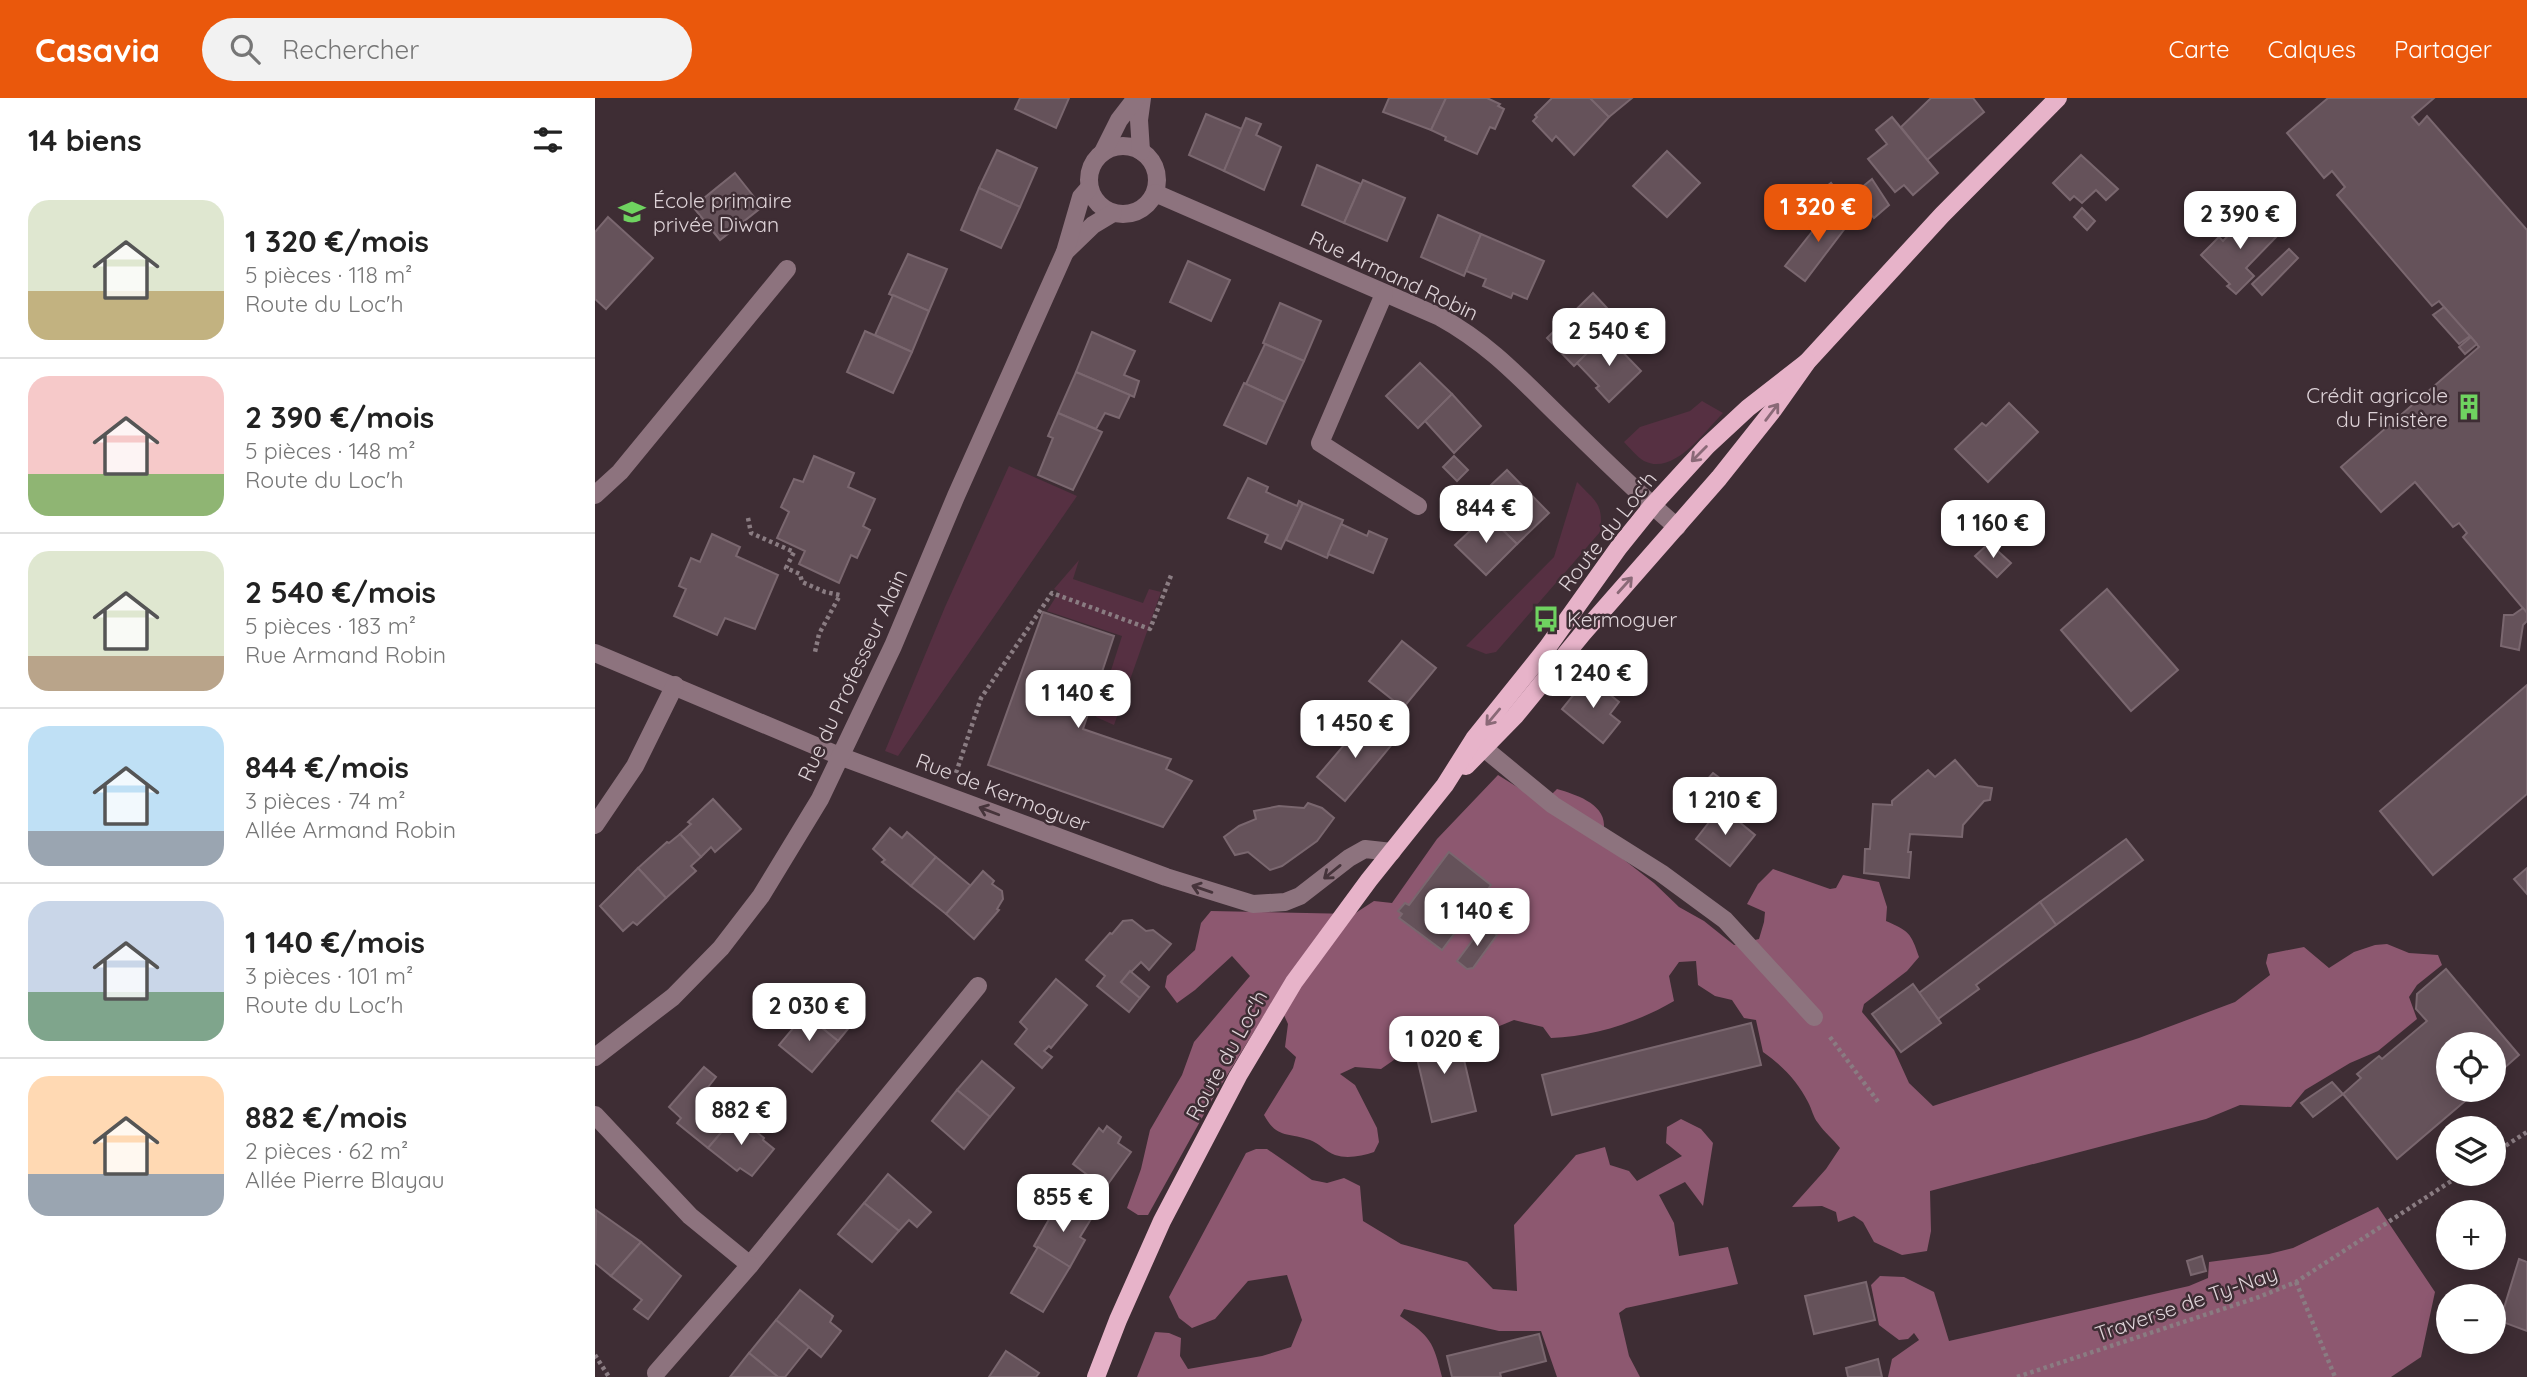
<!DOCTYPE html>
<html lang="fr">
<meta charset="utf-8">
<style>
body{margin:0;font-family:Quicksand,sans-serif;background:#f2f2f2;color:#222;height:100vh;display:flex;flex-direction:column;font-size:26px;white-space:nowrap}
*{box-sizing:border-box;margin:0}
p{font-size:23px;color:#767676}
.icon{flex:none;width:38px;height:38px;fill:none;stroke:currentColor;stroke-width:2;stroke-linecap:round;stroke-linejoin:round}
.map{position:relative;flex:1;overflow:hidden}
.drawer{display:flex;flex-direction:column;background:#fff;width:595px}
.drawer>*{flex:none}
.buttons{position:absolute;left:1841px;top:934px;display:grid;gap:14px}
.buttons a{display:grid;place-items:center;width:70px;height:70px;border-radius:50%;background:#fff;box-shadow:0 4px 18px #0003;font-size:35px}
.price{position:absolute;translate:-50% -60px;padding:0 16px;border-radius:14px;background:#fff;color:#222;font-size:23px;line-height:46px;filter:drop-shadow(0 2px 4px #0008)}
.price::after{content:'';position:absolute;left:50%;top:42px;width:21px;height:16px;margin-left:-10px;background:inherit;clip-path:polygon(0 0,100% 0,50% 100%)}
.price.active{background:#ea580c;color:#fff}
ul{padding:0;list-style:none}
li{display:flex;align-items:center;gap:21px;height:175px;padding:0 28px}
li+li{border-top:2px solid #e0e0e0}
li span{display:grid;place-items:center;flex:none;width:196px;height:140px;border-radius:21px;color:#555}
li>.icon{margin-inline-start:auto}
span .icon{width:84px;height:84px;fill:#fffc;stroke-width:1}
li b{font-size:30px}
h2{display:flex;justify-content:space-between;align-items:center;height:84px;padding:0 28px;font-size:30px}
header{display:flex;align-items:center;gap:42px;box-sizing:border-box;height:98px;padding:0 35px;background:#ea580c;color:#fff}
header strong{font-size:33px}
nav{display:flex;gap:38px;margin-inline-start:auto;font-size:24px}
.search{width:490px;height:63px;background:#f2f2f2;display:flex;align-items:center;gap:18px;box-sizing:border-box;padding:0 24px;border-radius:38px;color:#767676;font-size:26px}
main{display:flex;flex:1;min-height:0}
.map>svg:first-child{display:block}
</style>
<header>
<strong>Casavia</strong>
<div class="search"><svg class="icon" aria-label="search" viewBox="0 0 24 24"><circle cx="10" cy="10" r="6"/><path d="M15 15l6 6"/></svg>Rechercher</div>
<nav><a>Carte</a><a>Calques</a><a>Partager</a></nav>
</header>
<main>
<section class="drawer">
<h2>14 biens<svg class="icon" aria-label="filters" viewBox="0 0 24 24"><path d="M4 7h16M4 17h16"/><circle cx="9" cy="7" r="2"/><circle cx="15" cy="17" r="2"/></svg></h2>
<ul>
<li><span style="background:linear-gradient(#dfe7d0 65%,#c2b280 0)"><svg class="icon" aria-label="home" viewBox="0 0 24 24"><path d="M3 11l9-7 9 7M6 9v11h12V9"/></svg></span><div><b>1 320 €/mois</b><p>5 pièces · 118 m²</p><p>Route du Loc'h</p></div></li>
<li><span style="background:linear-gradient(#f6c9c9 70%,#8fb573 0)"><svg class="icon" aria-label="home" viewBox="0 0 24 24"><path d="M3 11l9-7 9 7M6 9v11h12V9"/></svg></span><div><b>2 390 €/mois</b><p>5 pièces · 148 m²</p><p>Route du Loc'h</p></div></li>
<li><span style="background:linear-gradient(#dfe7d0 75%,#b9a48a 0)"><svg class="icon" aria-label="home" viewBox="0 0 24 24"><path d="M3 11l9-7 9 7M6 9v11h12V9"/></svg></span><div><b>2 540 €/mois</b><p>5 pièces · 183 m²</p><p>Rue Armand Robin</p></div></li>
<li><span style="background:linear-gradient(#bfe0f5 75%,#9aa5b1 0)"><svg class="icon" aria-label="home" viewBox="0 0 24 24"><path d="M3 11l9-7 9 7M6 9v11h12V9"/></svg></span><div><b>844 €/mois</b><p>3 pièces · 74 m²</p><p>Allée Armand Robin</p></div></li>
<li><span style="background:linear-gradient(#c9d6e8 65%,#7fa58c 0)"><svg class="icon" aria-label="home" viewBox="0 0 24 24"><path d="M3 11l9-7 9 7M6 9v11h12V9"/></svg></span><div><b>1 140 €/mois</b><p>3 pièces · 101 m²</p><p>Route du Loc'h</p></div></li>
<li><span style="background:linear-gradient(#ffd9b3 70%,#9aa5b1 0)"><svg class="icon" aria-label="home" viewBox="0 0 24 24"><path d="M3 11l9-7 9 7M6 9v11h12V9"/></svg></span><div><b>882 €/mois</b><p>2 pièces · 62 m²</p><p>Allée Pierre Blayau</p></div></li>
</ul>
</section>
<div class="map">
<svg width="1932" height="1279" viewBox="0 0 1932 1279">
<rect width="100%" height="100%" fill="#3e2d34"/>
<!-- green -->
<g fill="#563042">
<path d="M1107,303L1128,315C1109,334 1079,378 1049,363C1042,359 1035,350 1029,344L1045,329L1095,313Z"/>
<path d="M414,368L482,398L303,658L290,653L350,509Z"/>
<path d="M982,384C1000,403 1009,405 1005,434L901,554L891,556L871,548L959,459Z"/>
<path d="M484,462L478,481L548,505L554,491L566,494L519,627L501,619L527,538L452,513L464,494L459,491Z"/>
</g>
<!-- forest -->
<g fill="#8d5870">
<path d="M903,677L948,705L962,691C979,696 1009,705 1009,727C1009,732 1007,738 1006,744L1059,785L1084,809L1109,823L1139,847L1164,841L1169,824L1170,814L1152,806L1163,786L1178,771L1235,791L1241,790L1248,777L1284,784L1292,809L1291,823C1314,833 1316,835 1324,859L1312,873L1269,906L1267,914L1299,952L1314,985L1338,1008L1544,940L1640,904L1675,877L1671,865L1673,856L1709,849L1734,870L1759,854L1780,847L1792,846L1814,855L1843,857L1847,867L1822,887L1814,899L1822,921L1783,953L1755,965L1710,992L1696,1009L1645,1007L1611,1021L1335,1093L1336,1133L1332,1153L1307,1157L1279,1144L1268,1124L1259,1118L1243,1124L1241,1114L1227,1108L1197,1109L1231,1071L1245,1050C1238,1041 1229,1034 1223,1025C1218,1019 1217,1011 1213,1004C1203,984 1187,967 1168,954L1161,922L1149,920L1137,902L1120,898L1103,887L1101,863L1084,864L1074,878L1079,903C1044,924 997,939 956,940L948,929L919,922L890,934L865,931L815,942L806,957L786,971L760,969L745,976L760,987L782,1030L784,1044L779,1054C767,1058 752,1061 740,1057C731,1054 724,1045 715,1042C693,1034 682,1041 669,1017L698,970L701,959L690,949L693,926L688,915L671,914L617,1002L553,1117H543L532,1110L546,1071L555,1032L587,977L599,944L655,878L637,858L600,892L582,905L570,889L572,878L600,852L606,825L616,813L759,816L779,803L797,805L842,741Z"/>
<path d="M1086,1021L1106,1031L1118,1045L1108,1108L1090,1084L1064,1097L1079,1125L1084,1158L1133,1149L1143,1186L1031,1210L1024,1215L1034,1258L1045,1279H962L946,1233H904L809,1211L805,1218C836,1239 838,1243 847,1279H542L560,1234L574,1235L586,1240L585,1258L593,1271L667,1258L696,1249L707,1222L692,1177L653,1183L620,1221L597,1230L584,1220L574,1199L651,1055L661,1051H672L717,1082L732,1085L749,1080L765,1088L768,1123L806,1146L872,1164L898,1191L922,1193L919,1127L981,1057L1010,1049L1015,1067L1034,1073L1042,1083L1087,1058L1071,1045L1072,1029Z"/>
<path d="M1783,1109L1840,1194L1826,1259L1796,1279H1293L1297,1261L1324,1242L1319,1235L1313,1241L1304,1242L1284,1227L1276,1187L1285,1178L1309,1179L1339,1194L1354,1243L1594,1188L1613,1180L1614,1164L1674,1156L1698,1150Z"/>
</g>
<!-- building -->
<g fill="#65525a" stroke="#7a676f" stroke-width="2">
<path d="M425,0H474L461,30L420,11Z"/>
<path d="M794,0H851L836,32L788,14Z"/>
<path d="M851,0H892L905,6L903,8L909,11L900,31L895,29L882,56L850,42L851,39L836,32Z"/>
<path d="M957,0H995L1014,19L979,57L961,38L957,43L938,23L942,19L940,17Z"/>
<path d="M995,0H1037L1014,19Z"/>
<path d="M1336,0H1378L1389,14L1332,62L1306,29Z"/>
<path d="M1733,0H1839L1817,19L1824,27L1832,18L1932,132V515L1868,439L1872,435L1864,425L1858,429L1820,384L1786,414L1746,369L1884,249L1844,203L1837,208L1742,97L1750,89L1737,73L1729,80L1692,35Z"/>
<path d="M611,16L647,31L629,73L594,57Z"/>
<path d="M1297,19L1343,75L1318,97L1309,87L1300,94L1273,61L1292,46L1281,32Z"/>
<path d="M651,20L666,26L661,37L686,49L669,92L629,73Z"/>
<path d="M402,52L442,70L425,109L384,90Z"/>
<path d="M1072,53L1105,85L1072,119L1038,88Z"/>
<path d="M1486,57L1523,91L1511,102L1501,92L1487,105L1479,98L1475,102L1458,85Z"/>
<path d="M722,67L766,86L749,125L707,107Z"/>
<path d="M140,75L167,109L125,142L98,109Z"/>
<path d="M1277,81L1294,107L1279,120L1274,114L1258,127L1227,92L1236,85L1250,103Z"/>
<path d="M768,82L810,100L792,143L749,125Z"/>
<path d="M384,90L425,109L406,150L366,132Z"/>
<path d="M1235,101L1239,106L1229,118L1224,114Z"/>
<path d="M1239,106L1254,125L1210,183L1190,168Z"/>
<path d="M1487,110L1500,123L1492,132L1479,119Z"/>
<path d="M1664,115L1685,135L1651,170L1659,178L1641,196L1632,188L1635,186L1606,157L1624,139L1628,143L1646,124L1650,128Z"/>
<path d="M843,117L886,136L869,178L826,159Z"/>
<path d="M13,119L58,160L11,211L0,201V134Z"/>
<path d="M886,136L949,163L932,201L918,195L916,200L888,188L891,181L871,173Z"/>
<path d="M1694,151L1703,160L1667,197L1657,186Z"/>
<path d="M313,156L352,171L334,213L294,196Z"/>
<path d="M593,163L635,182L616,223L575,204Z"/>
<path d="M998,195L1025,224L979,268L952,240Z"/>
<path d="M298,197L334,213L317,254L280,237Z"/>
<path d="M685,205L726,223L709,263L668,245Z"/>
<path d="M1849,209L1875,238L1864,246L1838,217Z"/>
<path d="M270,233L317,254L298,295L252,274Z"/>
<path d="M497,234L540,253L529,277L544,283L539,299L481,274Z"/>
<path d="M1011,237L1046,273L1014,304L1001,290L1004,288L982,265Z"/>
<path d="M1876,239L1882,246L1870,256L1864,249Z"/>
<path d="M670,246L709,263L690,304L651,286Z"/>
<path d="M825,265L857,296L823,330L791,298Z"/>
<path d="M481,274L535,297L524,320L510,315L501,331L463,315Z"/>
<path d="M649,285L690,304L671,346L629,327Z"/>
<path d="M857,296L886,328L859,355L830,323Z"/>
<path d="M1414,305L1443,334L1393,384L1360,351L1387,325L1391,328Z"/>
<path d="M463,315L507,334L478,392L443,377L458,340L453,338Z"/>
<path d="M219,358L259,375L253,389L280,401L268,428L275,432L262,460L256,457L244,485L204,466L210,453L182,440L194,414L186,409L199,381L208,384Z"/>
<path d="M859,358L873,372L862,383L848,369Z"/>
<path d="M912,372L954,415L922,446L879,403Z"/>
<path d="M653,380L673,389L671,394L702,408L704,403L708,405L686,451L670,444L673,437L633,420Z"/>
<path d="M708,405L748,422L732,460L691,442Z"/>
<path d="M892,417L922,446L891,477L860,447Z"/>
<path d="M746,426L772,438L774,433L792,441L778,475L733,456Z"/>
<path d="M117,436L145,449L141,458L183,477L160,531L130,520L122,537L79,518L91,491L84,488L96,460L105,464Z"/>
<path d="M1394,445L1416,465L1402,479L1380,458Z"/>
<path d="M1512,491L1583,572L1536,613L1466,532Z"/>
<path d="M1928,510L1932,515V523L1928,527L1924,552L1906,548L1909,517H1918Z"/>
<path d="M448,514L519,538L488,631L576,661L571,671L597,683L568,729L393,667Z"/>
<path d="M807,543L841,570L808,610L774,583Z"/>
<path d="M993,579L1024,604L1015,616L1025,624L1008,645L967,611Z"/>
<path d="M1932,587V696L1838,777L1785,713Z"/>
<path d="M771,621L799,644L750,703L722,679Z"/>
<path d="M1360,662L1383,688L1397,690L1395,702L1389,703L1368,727L1367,739L1315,736L1313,754H1316L1314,780L1269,775L1270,751H1275L1278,706L1297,707V703L1333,672L1340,679Z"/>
<path d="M1118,675L1130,684L1114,703L1102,693Z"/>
<path d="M118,701L146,731L120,754L116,749L106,759L85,736L96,726L93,724Z"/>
<path d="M713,705L727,710L739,720L722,743L687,768L675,772L653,754L640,757L629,739L644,728L661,721L659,713L684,708L709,710Z"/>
<path d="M1126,709L1160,737L1135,768L1101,741Z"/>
<path d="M295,730L307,740L312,734L341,759L316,788L287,764L290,762L278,751Z"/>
<path d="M85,736L106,759L96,768L101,773L71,800L43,770L72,744L74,745Z"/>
<path d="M1531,741L1548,762L1461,827L1445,804Z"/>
<path d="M854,754L896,787L847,852L804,820L807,816L803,813L810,805L814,807Z"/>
<path d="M341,759L376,788L351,816L316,788Z"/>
<path d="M43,770L71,800L42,827L38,824L28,833L5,808Z"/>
<path d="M1932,770V796L1919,781Z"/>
<path d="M388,773L399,783L397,786L407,793L408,801L402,811L404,812L379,841L351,816Z"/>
<path d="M1445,804L1461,827L1381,887L1384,891L1343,921L1324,895Z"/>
<path d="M537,822L551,833L558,832L576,846L554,872L546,864L526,884L545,900L534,914L502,888L510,878L491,862L515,835L517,836L528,823Z"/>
<path d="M889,827L902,837L878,870L872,871L862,863Z"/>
<path d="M1851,871L1924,957L1899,979V947H1853V992H1883L1802,1061L1748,996L1766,980L1762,976L1784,958L1787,961L1832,923L1821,911L1822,896Z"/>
<path d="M535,873L554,889L545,900L526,884Z"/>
<path d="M461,881L492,907L456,950L454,948L449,953L457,959L447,970L420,946L432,931L425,924Z"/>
<path d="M1318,886L1346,925L1306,954L1277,916Z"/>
<path d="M233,887L266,915L243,943L210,916Z"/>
<path d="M210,916L243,943L217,974L184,947Z"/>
<path d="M1156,925L1166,967L957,1017L947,977Z"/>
<path d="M862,932L881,1013L837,1024L818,943Z"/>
<path d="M387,963L419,990L395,1019L362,992Z"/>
<path d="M109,969L121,979L110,993L141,1017L113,1050L82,1025L86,1020L74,1009Z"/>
<path d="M1737,984L1748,996L1718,1019L1706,1005Z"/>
<path d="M362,992L395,1019L369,1051L337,1023Z"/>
<path d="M141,1017L169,1040L168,1042L179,1051L157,1078L145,1070L142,1073L113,1050Z"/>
<path d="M512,1028L526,1039L523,1045L536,1054L510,1090L478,1066L504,1030L508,1034Z"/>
<path d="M293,1076L336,1114L322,1129L314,1122L304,1133L269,1105Z"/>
<path d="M465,1102L496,1121L485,1139L490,1142L475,1169L439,1148Z"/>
<path d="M269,1105L304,1133L277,1164L243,1136Z"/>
<path d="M1,1112L46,1144L16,1178L0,1165Z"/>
<path d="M46,1144L86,1178L53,1221L39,1211L47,1202L16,1178Z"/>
<path d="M443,1149L475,1169L448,1214L416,1195Z"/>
<path d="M1607,1158L1611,1173L1596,1177L1592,1163Z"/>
<path d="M1924,1161L1932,1164V1233L1905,1223Z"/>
<path d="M1271,1184L1280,1222L1219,1236L1210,1198Z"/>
<path d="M205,1192L238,1218L235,1224L246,1233L226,1259L181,1222Z"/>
<path d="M181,1222L214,1249L190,1279H183L154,1255Z"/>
<path d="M944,1236L951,1263L905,1275L906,1279H857L852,1258Z"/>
<path d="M411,1253L444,1275L441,1279H394Z"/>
<path d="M154,1255L183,1279H135Z"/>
<path d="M1283,1261L1287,1279H1253L1251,1270Z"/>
</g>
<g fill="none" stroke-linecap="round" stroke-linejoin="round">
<!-- path -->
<g stroke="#8a7c82" stroke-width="4.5" stroke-dasharray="3.5 3.5" stroke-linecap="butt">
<path d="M153,420L156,435L199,454L191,470L205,476L207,484L230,494L245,497L224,536L220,554"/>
<path d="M361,675L386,600L457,495L555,531L577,475"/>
<path d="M1235,939L1284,1005"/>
<path d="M1899,1055L1932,1034"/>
<path d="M1701,1184L1740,1279"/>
<path d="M0,1257L14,1279"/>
<path d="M1422,1279L1664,1199L1701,1184L1867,1076"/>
</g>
<!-- minor -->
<g stroke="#8d737e" stroke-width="18">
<circle cx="528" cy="82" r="34"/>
<path d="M546,53L544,22L547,0"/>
<path d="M508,54L524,22L541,0"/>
<path d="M560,95L845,219C894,246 924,279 964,318C1003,356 1041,394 1082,429"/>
<path d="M470,154L498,127L518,115"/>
<path d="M789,196L725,345L823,408"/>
<path d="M0,397L25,374L192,171"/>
<path d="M0,555L247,659L571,779L658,806L690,804L705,798L754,760L770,751L797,754"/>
<path d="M879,642L958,707L1066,775L1130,822L1219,919"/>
<path d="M0,727L40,668L80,587"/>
<path d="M0,959L78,899L126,850L166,798L225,701L298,548L361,398L470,154L486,99L494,90"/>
<path d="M0,1017L95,1118L155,1167L383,888"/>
<path d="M61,1275L155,1167"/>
</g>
<!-- major -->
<g stroke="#e7b3c9" stroke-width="18">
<path d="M871,668L920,618L988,535L1124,380L1178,312L1212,264L1347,117L1463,0"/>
<path d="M501,1279L523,1222L567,1123L643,978L699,884L774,782L850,687L879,641L952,550L1024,449L1057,408L1112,348L1153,310L1212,264"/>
</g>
</g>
<!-- one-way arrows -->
<defs><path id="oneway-shaft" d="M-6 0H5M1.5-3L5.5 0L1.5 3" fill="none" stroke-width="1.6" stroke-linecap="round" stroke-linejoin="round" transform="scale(1.75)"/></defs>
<g stroke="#8a6977">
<use href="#oneway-shaft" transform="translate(1177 314) rotate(-53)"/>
<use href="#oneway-shaft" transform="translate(1104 356) rotate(135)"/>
<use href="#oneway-shaft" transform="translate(1030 487) rotate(-48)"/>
<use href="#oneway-shaft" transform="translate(898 619) rotate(130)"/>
</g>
<g stroke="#46343b">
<use href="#oneway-shaft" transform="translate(394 713) rotate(-159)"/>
<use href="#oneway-shaft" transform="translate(737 774) rotate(141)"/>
<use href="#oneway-shaft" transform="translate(607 791) rotate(-161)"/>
</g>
<!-- icons -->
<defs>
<g id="school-bare" transform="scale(2.1)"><path d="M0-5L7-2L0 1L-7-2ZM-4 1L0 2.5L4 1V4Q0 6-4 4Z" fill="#6fd360" stroke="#3e2d34" stroke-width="2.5" paint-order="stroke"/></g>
<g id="building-bare" transform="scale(2.1)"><path d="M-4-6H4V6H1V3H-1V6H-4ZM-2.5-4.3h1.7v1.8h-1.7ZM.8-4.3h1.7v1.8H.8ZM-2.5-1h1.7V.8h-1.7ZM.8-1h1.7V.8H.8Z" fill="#6fd360" stroke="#3e2d34" stroke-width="2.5" paint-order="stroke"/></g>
<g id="bus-bare" transform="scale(2.1)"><path d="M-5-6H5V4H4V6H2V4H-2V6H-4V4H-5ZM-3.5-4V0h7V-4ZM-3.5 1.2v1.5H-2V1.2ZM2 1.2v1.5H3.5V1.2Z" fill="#6fd360" stroke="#3e2d34" stroke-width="2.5" paint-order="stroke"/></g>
</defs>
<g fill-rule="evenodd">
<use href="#school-bare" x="37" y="114"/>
<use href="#building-bare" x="1874" y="309"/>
<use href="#bus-bare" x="951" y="521"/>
</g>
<g text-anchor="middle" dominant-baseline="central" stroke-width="5" stroke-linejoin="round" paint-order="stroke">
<!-- poi labels -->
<g font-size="21" fill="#ded3d8" stroke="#3e2d34" text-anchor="start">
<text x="58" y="102">École primaire<tspan x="58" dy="24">privée Diwan</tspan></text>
<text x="1853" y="297" text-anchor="end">Crédit agricole<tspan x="1853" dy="24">du Finistère</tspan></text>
<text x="972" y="521">Kermoguer</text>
</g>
<!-- street labels -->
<g font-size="21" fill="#ded3d8" stroke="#3e2d34">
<text transform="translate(799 177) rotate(25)">Rue Armand Robin</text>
<text transform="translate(1012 433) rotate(-52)">Route du Loc'h</text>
<text transform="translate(257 577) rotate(-65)">Rue du Professeur Alain</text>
<text transform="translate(408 694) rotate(21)">Rue de Kermoguer</text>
<text transform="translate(631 957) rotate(-61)">Route du Loc'h</text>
<text transform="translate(1591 1205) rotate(-19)">Traverse de Ty-Nay</text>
</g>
</g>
</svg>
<div class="buttons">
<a><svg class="icon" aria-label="locate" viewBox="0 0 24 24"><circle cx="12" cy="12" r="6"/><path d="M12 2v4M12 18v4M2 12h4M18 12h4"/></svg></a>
<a><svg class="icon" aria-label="layers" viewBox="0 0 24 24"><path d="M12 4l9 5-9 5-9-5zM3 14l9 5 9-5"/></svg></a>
<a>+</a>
<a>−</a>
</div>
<b class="price active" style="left:1223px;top:146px">1 320 €</b>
<b class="price" style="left:1645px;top:153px">2 390 €</b>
<b class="price" style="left:1014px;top:270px">2 540 €</b>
<b class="price" style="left:891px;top:447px">844 €</b>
<b class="price" style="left:1398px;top:462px">1 160 €</b>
<b class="price" style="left:998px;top:612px">1 240 €</b>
<b class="price" style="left:483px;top:632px">1 140 €</b>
<b class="price" style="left:760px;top:662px">1 450 €</b>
<b class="price" style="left:1130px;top:739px">1 210 €</b>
<b class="price" style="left:882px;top:850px">1 140 €</b>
<b class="price" style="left:214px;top:945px">2 030 €</b>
<b class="price" style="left:849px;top:978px">1 020 €</b>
<b class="price" style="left:146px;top:1049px">882 €</b>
<b class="price" style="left:468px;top:1136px">855 €</b>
</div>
</main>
